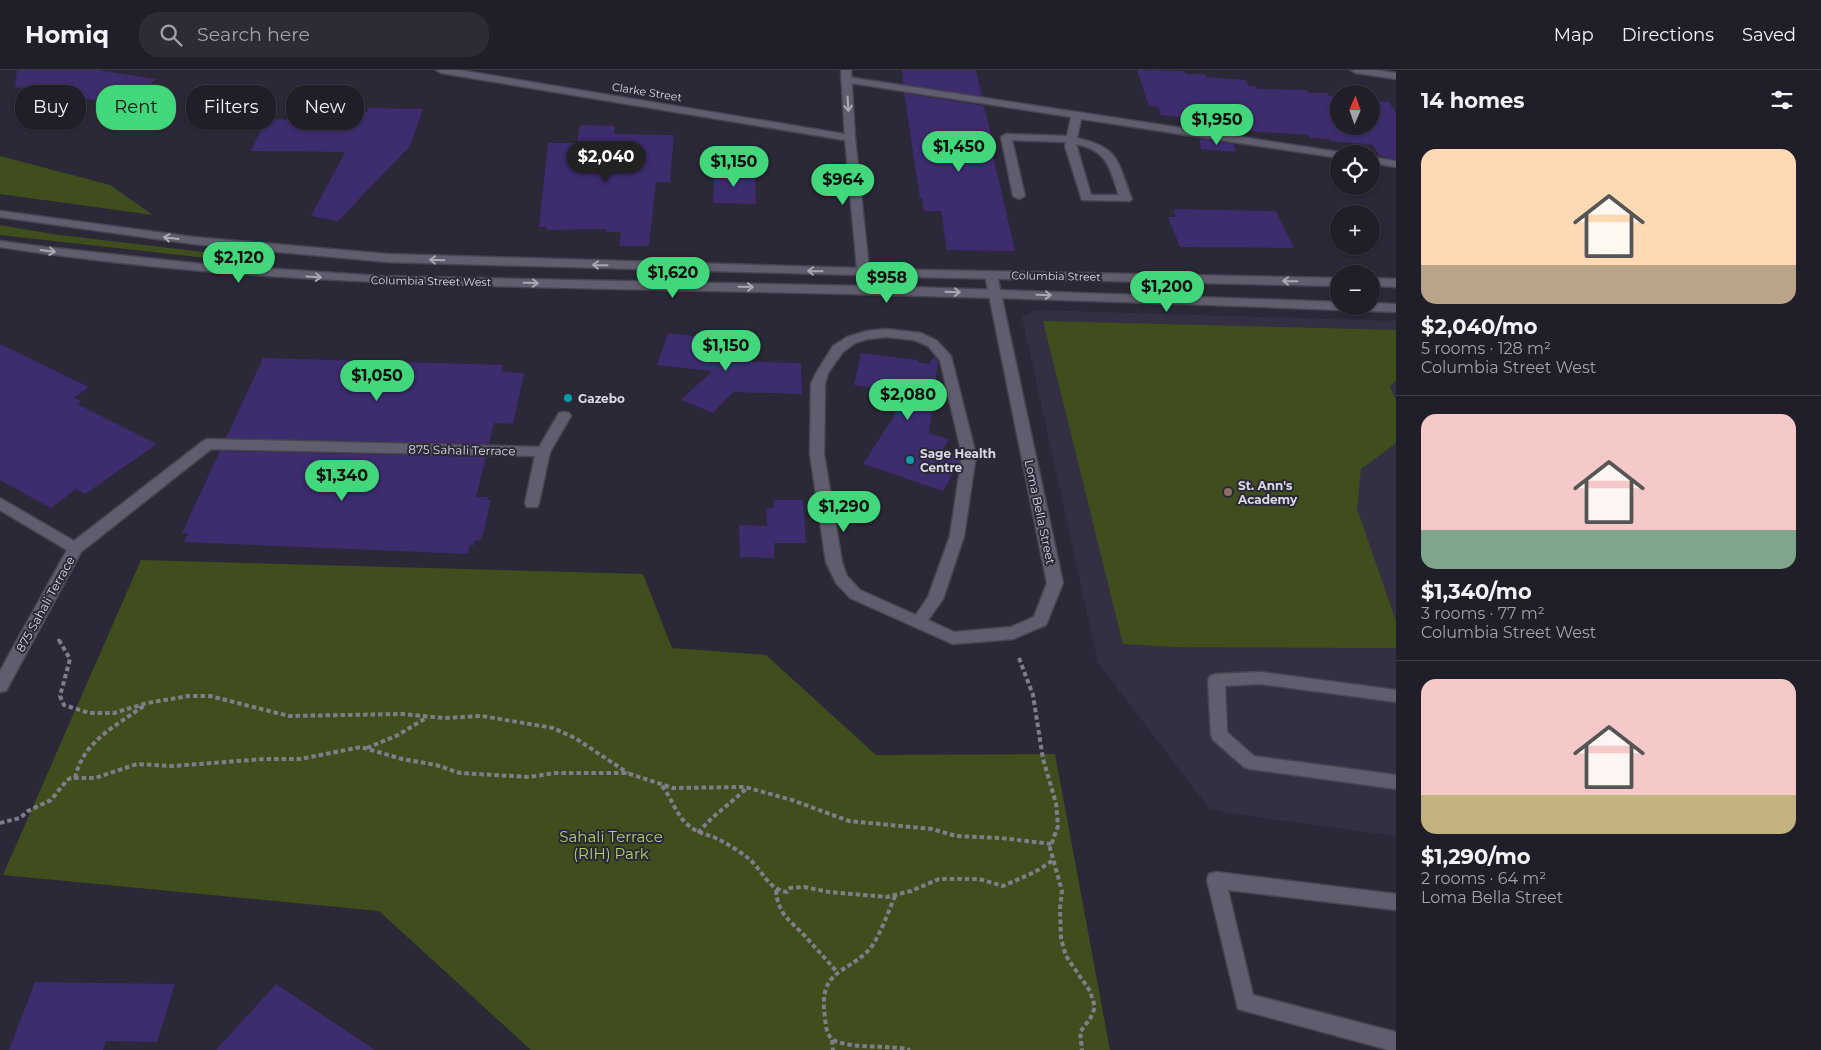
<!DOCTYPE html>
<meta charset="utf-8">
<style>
body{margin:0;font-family:Montserrat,sans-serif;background:#2d2b35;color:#f1f3f6;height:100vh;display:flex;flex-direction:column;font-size:19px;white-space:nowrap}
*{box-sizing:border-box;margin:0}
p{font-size:16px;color:#a2a2a8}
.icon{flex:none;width:28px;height:28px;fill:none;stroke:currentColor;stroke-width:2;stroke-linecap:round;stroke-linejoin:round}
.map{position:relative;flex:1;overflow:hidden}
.side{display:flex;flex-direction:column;background:#201e29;width:425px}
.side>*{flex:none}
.hud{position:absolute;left:15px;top:15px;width:475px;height:45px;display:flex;gap:10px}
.needle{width:32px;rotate:2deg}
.controls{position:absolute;left:1330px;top:15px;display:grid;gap:10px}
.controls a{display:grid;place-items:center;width:50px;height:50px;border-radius:50%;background:#201e29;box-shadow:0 1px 4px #0004,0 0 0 1px #3d3c46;font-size:25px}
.price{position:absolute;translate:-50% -42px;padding:0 11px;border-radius:18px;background:#42d77b;color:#111;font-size:16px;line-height:32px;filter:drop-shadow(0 1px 2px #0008)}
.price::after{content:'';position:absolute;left:50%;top:30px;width:15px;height:11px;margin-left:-8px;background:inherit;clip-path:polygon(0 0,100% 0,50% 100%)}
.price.on{background:#222;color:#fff}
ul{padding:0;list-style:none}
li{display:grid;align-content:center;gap:10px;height:265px;padding:0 25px}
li+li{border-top:1px solid #3d3c46}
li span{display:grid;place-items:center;height:155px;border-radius:15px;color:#555}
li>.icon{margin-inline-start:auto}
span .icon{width:90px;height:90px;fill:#fffc;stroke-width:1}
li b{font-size:21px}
h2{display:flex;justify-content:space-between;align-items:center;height:60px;padding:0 25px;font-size:21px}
.chip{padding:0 18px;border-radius:20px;background:#201e29;box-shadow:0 1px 4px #0004,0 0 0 1px #3d3c46;font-size:18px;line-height:45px}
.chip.on{background:#42d77b;color:#111}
header{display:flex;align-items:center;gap:30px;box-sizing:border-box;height:70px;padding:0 25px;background:#201e29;border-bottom:1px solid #3d3c46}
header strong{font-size:24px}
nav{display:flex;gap:28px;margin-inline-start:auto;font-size:18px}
.search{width:350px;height:45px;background:#2d2b35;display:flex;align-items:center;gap:12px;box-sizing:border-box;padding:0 18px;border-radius:20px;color:#a2a2a8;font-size:19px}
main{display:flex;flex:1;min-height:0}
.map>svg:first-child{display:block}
</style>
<header>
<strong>Homiq</strong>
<div class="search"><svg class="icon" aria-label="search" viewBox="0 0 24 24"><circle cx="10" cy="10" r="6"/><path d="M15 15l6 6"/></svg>Search here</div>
<nav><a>Map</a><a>Directions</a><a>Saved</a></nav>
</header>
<main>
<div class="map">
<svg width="1396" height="980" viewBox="0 0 1396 980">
<rect width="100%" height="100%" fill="#2b2837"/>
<!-- built -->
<path fill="#333044" d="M1036,240L1396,251V766L1228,743L1209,738L1098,593L1022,247Z"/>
<!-- green -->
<g fill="#404e1d">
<path d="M0,86L110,115L153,145L0,124Z"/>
<path d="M0,155L52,164L229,185L225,190L0,165Z"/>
<path d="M1043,251L1396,260V311L1390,316L1396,331V373L1361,399L1357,439L1396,551V578L1175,577L1123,574Z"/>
<path d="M141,490L643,504L672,578L766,585L876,685L1055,684L1110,980H531L379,841L3,805Z"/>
</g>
<!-- building -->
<g fill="#3d2c6e">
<path d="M17,0H97L156,9L125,35L15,17Z"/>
<path d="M902,0H976L982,26L903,14Z"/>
<path d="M1137,0L1184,1L1186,4H1205L1206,7L1245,10L1249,16H1256L1257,19L1307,20L1309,23H1328L1329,26H1339V56H1371V31L1389,32L1396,42V89L1379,86L1373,75L1331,71L1330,69L1310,68L1308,65L1232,60V64L1198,59L1196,49L1161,45L1158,37L1149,36Z"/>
<path d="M904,23L984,36L995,81H992L1015,181L947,180L941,141H924L922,128H920Z"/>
<path d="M368,38L423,39L410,76L338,151L311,146L345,82L251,81L266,49L353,51L357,42H367Z"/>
<path d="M580,55L615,56L614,64L674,65L670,112H656L649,176H619L621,162H606V159L547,160V157H539L548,73H577Z"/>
<path d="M1200,69L1234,74L1235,82L1201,79Z"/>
<path d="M714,102L755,103L756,134L713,133Z"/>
<path d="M1173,139L1276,141L1294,178L1180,177L1168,147H1176Z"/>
<path d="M668,263L725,270L718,295L722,291L801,293L802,324L733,322L713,343L681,330L712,301L657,295Z"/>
<path d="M0,274L89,317L74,328L81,331L77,334L157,374L85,424L76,419L51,438L0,410Z"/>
<path d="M861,283L917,290V292L929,294L934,286L938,291L929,363L949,369L942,381L960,387L959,393L943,421L863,394L907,326L879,322L880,319L854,315Z"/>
<path d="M263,288L503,295L502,302L524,303L513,354L494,353L489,374L226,368Z"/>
<path d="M220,381L486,387L476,427H488L487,430H491L483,464L480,471L475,470L474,475H470L468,484L184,472L188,463H182Z"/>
<path d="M774,430H803L806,473H774V488L740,487L739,455L767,456L766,438H774Z"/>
<path d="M35,912L175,914L157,972L106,971L103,980H9Z"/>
<path d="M276,914L375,980H216Z"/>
</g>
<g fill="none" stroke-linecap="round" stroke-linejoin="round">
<!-- lane casing -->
<g stroke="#484551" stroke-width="3">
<g id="lane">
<path d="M847,7L1339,82L1343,84H1339V88L1081,49L1077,68C1121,78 1117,92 1132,129L1130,131L1082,130L1065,76L1066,72L1012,70L1025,126L1019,129L1013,126L1001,67L1006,64L1067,66L1071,47L844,12V8ZM1076,74C1108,81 1109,97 1119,125H1091Z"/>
<path d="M1371,87L1396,91V97L1371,93Z"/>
<path d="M564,342L569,343L571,346L550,382L539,433L537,437H527L525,433L535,386L211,379L81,482L6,621L0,622V601L67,480L0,440V428L74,471L203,371L208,369L539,377L559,343Z"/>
<path d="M1260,602L1396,620V632L1260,614L1225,616L1227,662L1254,686L1396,705V719L1250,699L1244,697L1213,670L1211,665L1208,610L1210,606L1216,604Z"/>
<path d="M1216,802L1396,824V840L1228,820L1253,925L1396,962V980H1389L1238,939L1207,810L1209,804Z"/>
</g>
</g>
<!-- street casing -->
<g stroke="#484551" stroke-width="3">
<g id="street">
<path d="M436,0H459L850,65L855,68L850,71L441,3Z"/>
<path d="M1351,0H1376L1396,3V9L1356,3Z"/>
<path d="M991,201L997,205L1063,513L1046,555L1013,569L953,574L850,528L836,513L826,492L810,384L811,314L816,303L833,276L847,267L867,261L886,259L921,263L936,270L951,286L976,385L964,466L943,529L928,550L954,562L1011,557L1034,547L1047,513L985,205ZM886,267L914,270L928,276L940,290L962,385L950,466L928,527L916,545L860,520L847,506L842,492L824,384L825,314L828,303L843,282L855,273L868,269Z"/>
</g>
</g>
<!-- secondary casing -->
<g stroke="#484551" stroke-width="3">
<g id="secondary">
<path d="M841,0H851L855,68L869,199L1339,208V216L870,206L868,213H860L858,205L387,192L193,174L0,147V141L193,167L387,184L857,198L845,68Z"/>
<path d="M0,171L45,177L202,194L380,206L911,217L1339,232V236H1371V233L1396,234V242C1169,233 942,225 715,221C476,216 237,214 0,177Z"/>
<path d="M1371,208L1396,209V217L1371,216Z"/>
</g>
</g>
<!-- path-far1 -->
<path stroke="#817e8b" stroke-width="3" stroke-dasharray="4 2.5" stroke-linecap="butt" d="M58,569L60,572"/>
<!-- path -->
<g stroke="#817e8b" stroke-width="4" stroke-dasharray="4.5 3" stroke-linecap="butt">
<path d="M59,570L70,589L60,626L64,635L89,643H114L147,633L189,626H210L289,646L402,644L444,648L482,646L553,658L575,668L628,703"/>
<path d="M1019,588L1033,625L1043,689L1056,733L1058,756L1050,778L1062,821L1060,838L1061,869L1066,886L1090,921L1095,937L1090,949L1080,962L1082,980"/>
<path d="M367,678L398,665L426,648"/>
<path d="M75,708C83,671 116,656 145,635"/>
<path d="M662,716C672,728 675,743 687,754C696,763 707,764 718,769C728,774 739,781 748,788C763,800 766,818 787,822L790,818L804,817L829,822L887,827L911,821L939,809H979L1003,816L1035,802L1052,791"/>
<path d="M0,753L20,748L28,741L51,730L67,710L71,708H95L137,694L173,696L264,689H300L361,677L402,689L436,695L460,703L529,707L555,703H627L673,718L745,717L792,730L849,751L932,759L956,766L1001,768L1052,774"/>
<path d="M698,763C714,744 730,734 747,718"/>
<path d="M776,820C778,845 790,850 806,867C816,879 827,890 837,902"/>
<path d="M895,826C889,840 878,871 868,881C843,905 818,901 825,948C826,955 826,964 832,969C848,980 889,974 910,980"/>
<path d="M832,970L833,980"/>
</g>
<!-- lane -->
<use href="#lane" fill="#605e6e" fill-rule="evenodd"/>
<!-- street -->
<use href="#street" fill="#605e6e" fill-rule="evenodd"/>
<!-- secondary -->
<use href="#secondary" fill="#605e6e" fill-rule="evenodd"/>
</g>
<!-- one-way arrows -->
<defs><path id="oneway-shaft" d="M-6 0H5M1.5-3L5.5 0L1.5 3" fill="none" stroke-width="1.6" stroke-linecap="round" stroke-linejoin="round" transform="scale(1.25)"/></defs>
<g stroke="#aaa8b4">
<use href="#oneway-shaft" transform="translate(848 34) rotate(87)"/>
<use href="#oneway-shaft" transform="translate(171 168) rotate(-173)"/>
<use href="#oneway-shaft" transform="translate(48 181) rotate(7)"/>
<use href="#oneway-shaft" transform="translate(437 190) rotate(-178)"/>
<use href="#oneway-shaft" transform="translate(600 195) rotate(-179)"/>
<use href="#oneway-shaft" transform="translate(815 201) rotate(-179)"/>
<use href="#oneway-shaft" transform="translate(314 207) rotate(3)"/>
<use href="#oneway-shaft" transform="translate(1290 211) rotate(-179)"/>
<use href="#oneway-shaft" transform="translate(531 213) rotate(1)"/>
<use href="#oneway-shaft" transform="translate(746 217) rotate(1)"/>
<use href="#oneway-shaft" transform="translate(953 222) rotate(2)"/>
<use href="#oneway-shaft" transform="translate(1044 225) rotate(2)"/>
</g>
<!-- markers -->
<g fill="#0f9aa8" stroke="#2b2837" stroke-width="2">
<circle cx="568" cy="328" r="5"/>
<circle cx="910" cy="390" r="5"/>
</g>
<circle fill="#8d6e63" stroke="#2b2837" stroke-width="2" cx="1228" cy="422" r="5"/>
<g text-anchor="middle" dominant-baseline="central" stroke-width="4" stroke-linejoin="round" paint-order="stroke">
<!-- far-street labels -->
<g font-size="11" fill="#dbd9e3" stroke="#2b2837">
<text transform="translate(647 22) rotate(9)">Clarke Street</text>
<text transform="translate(1056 206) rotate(1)">Columbia Street</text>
<text transform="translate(431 211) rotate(1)">Columbia Street West</text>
</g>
<!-- poi labels -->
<g font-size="12" font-weight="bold" fill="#dbd9e3" stroke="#2b2837" text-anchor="start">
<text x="578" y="328">Gazebo</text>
<text x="920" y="383">Sage Health<tspan x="920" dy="14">Centre</tspan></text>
<text x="1238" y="415">St. Ann's<tspan x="1238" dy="14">Academy</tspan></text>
</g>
<!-- street labels -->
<g font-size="12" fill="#dbd9e3" stroke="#2b2837">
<text transform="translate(462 380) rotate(1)">875 Sahali Terrace</text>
<text transform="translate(1040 442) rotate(78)">Loma Bella Street</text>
<text transform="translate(45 534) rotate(-61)">875 Sahali Terrace</text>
</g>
<!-- near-park labels -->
<g font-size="15" fill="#b0d167" stroke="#2b2837">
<text x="611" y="766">Sahali Terrace<tspan x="611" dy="17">(RIH) Park</tspan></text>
</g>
</g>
</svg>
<div class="controls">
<a><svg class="needle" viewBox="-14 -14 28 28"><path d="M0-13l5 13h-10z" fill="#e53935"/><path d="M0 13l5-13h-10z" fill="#a2a2a8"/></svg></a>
<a><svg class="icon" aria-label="locate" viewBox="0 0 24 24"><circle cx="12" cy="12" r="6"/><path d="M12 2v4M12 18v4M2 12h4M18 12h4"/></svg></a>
<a>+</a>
<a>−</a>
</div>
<b class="price" style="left:1217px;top:76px">$1,950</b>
<b class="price" style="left:959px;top:103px">$1,450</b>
<b class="price on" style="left:606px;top:113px">$2,040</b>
<b class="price" style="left:734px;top:118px">$1,150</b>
<b class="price" style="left:843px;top:136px">$964</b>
<b class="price" style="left:239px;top:214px">$2,120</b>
<b class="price" style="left:673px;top:229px">$1,620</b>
<b class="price" style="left:887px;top:234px">$958</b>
<b class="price" style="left:1167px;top:243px">$1,200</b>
<b class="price" style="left:726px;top:302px">$1,150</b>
<b class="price" style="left:377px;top:332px">$1,050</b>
<b class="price" style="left:908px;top:351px">$2,080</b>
<b class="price" style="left:342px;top:432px">$1,340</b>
<b class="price" style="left:844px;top:463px">$1,290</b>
<div class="hud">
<a class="chip">Buy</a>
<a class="chip on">Rent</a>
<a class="chip">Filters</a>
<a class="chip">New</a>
</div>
</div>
<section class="side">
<h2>14 homes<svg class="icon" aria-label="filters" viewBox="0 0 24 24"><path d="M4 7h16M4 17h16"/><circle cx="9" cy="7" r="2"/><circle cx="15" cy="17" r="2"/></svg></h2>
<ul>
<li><span style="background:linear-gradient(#ffd9b3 75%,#b9a48a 0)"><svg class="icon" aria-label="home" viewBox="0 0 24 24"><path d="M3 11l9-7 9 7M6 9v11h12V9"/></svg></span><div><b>$2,040/mo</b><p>5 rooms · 128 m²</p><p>Columbia Street West</p></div></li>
<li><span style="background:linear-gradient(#f6c9c9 75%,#7fa58c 0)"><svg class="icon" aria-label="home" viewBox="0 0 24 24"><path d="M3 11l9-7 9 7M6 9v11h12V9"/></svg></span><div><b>$1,340/mo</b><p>3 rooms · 77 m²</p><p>Columbia Street West</p></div></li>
<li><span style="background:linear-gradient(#f6c9c9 75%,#c2b280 0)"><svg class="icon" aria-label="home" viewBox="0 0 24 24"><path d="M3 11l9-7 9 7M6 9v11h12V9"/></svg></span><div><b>$1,290/mo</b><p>2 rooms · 64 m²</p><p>Loma Bella Street</p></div></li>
</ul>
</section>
</main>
